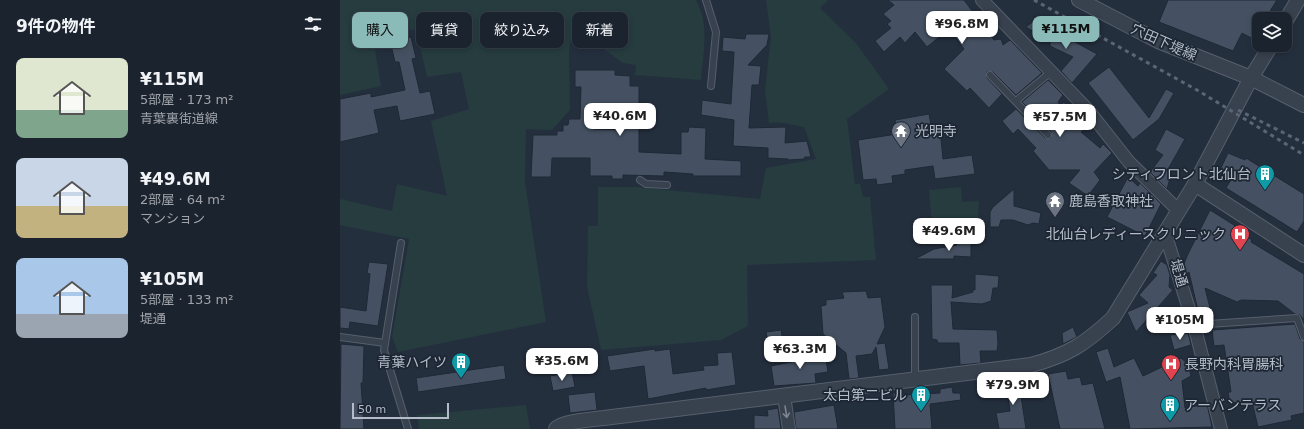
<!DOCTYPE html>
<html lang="ja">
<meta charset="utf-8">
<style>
body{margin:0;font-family:"DejaVu Sans","Noto Sans JP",sans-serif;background:#242b36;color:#f1f3f6;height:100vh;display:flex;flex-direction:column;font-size:15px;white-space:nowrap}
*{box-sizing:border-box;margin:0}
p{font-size:13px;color:#a0a4aa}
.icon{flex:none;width:22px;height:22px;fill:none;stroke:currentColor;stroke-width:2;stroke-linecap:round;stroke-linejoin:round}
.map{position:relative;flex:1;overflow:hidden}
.side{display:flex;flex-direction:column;background:#1b232e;width:340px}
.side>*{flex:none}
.banner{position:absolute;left:12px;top:12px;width:380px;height:36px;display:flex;gap:8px}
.tools{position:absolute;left:912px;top:12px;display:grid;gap:8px}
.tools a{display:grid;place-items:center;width:40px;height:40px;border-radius:8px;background:#1b232e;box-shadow:0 2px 6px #0003,0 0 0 1px #39404a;font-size:20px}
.scale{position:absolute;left:12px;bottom:10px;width:97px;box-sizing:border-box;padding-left:4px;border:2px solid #b4bcc9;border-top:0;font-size:11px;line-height:14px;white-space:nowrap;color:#b4bcc9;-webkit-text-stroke:3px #1d2633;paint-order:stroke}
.price{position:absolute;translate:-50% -34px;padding:0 9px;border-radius:8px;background:#fff;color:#222;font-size:13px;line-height:26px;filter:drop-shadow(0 1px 2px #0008)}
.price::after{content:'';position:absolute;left:50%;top:24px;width:12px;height:9px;margin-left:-6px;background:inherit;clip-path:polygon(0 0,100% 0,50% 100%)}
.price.on{background:#8bbbb9;color:#111}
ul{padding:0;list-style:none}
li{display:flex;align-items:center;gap:12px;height:100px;padding:0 16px}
li span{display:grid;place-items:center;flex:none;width:112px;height:80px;border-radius:8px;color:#555}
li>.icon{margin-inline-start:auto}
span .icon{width:48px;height:48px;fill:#fffc;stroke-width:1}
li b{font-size:17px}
h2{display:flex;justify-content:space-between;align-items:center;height:48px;padding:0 16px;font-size:17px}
.pill{padding:0 14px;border-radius:8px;background:#1b232e;box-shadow:0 2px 6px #0003,0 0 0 1px #39404a;font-size:14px;line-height:36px}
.pill.on{background:#8bbbb9;color:#111}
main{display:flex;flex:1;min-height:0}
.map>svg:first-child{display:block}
</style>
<main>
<section class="side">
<h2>9件の物件<svg class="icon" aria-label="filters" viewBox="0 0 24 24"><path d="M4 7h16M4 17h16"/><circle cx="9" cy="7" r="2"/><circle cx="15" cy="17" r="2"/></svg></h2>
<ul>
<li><span style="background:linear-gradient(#dfe7d0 65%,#7fa58c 0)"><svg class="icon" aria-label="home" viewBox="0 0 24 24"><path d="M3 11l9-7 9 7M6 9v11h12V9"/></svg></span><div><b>¥115M</b><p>5部屋 · 173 m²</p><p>青葉裏街道線</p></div></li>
<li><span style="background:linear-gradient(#c9d6e8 60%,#c2b280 0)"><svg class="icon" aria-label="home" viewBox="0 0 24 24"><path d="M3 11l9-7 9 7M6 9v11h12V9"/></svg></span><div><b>¥49.6M</b><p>2部屋 · 64 m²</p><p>マンション</p></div></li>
<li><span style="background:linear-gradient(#a9c7e8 70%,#9aa5b1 0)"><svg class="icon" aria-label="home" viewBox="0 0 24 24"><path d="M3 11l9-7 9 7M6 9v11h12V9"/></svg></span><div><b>¥105M</b><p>5部屋 · 133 m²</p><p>堤通</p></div></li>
</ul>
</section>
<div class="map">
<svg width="964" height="429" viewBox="0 0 964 429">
<rect width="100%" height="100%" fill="#242f3e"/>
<!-- green -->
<g fill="#263c3f">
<path d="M0,0H356C370,26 363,52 361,80L295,75L296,65L283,63L251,40L248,42L232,31L229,51L230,110L212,130L186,129L185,182L206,322L58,352L52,337L69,239L0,225V199L52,211L57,184L107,196L91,121L129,109L121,72L87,77L76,29L33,37L41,86L0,95Z"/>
<path d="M426,0H488L480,8L516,43L549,89L507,119L515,184H520L523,197H530L536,260L407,265L408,326L381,340L261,350L247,286L248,226H258V187H297L420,199L426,168L476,159L464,127C452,125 442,121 429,123L425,89L431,37Z"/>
<path d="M621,187L622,202L639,201L637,234L593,237L589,190Z"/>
<path d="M186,405L190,429H79L77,415Z"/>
</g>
<!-- building -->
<g fill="#455162" stroke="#1f2835" fill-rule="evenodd">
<path d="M548,0H624L654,40L661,39L663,45L670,40L702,73L676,95L653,72H647V78L662,94L649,108L630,88L627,91L604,69L624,49L609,29L587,47L575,32L565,43L560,37L544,52L535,41L551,28L547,24L551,21L543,14L554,5Z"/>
<path d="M828,0H937L925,19H919V29L913,39L902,33L893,51L819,22Z"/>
<path d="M695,20L757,54L732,83L721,71L733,57L710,46V42L686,27Z"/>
<path d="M406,34H429L427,45L408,65L421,66L419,85H412L409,128L446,127L445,143L467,141L471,157H465L464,159L448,160V159L428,158V148L393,146L394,120L361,115L362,100L391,104L394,52L382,51L383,37L405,39Z"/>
<path d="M71,37L76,58L72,59L80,93L90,91L95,114L60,121L57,106L34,110L39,133L0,142V99L31,93V97L65,90L59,62H55L50,41Z"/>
<path d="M769,67L809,118L826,89L834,93L819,119L793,140L748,83Z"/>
<path d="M235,70H275V75L290,76V86H299V152L341,154V132H348L349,127L366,128L365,159L401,161V176H353V174L324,172V176L283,175V179H272V176H250V158H212L211,177H191L193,135H217V131H223V125H228L229,119H240L241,87H235ZM254,105H284V130L253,129Z"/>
<path d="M708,80L723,95L718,102L720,105L724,102L746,129L741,132L760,148L763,144L772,153L754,172L760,180L748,196L729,183L740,170H709L693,151L696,148L678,129L673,134L662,121L676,109L705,138H711V132L682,102Z"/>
<path d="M589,114L592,130L600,129L603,159L632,155L635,174L595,179L593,166L565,170V174L552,176L553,183L537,185L536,179L523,180L518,140L557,134L555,120Z"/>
<path d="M826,129L845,139L827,171L831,175L827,189L810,172L823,155L815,150Z"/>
<path d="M888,153L905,160L906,158L964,194V221L957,232L886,188L892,178L879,172Z"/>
<path d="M788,177L798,186L800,183L821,204L805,236L767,217Z"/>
<path d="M674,189V206L701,213L699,224L693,223L688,225L673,220H661L659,227H650V212L653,207Z"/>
<path d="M870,210L894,225L901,231L900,233L912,240L911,242L964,274V320L960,315L955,314L938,301L901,300L897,302L865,288L871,312L859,315L849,272L846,275L843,266L848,254Z"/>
<path d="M617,243H631V257L614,256V259H575L594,249L617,245Z"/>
<path d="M821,261L827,265L830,275L829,287L833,290L796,332L787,312L808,303L799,295L817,275L813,273Z"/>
<path d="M29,262L48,264L38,326L10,322L9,329L0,328V307L26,311L30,274L27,273Z"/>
<path d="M635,274L659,276L658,288H653L651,301L642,304L611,302L613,329L657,330L658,343L657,351H640L641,363L620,365L619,343H598L597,340L592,339L591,285H613L612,298L633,292V289L635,290Z"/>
<path d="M526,291L528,298L541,297L545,327L537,344L545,343L549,369L539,370L536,347L532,354L516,356L519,378L509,379L506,353L483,334L481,306L486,305V300L504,298L502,292Z"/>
<path d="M955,324L960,339L964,341V413L951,416L952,420L918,427L912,402L898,405V402L890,404L888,392H891L884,345L874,346L872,330Z"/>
<path d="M733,327L737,337L723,344L722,333Z"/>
<path d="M441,330L443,341L428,343L426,332Z"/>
<path d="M848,333L851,345L834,350L830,335Z"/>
<path d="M1,344L24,346L23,383H21L24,429H0Z"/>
<path d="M768,348L774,367L794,358L803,376L841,358L849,365L851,376L842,381L845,408L867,404L872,427L790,429L780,377L766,382L756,352Z"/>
<path d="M315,349V351L330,349L333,374L364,370L363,366L378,365L377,353L392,352L396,385L366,390V388L308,399L304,366L270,371L267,356Z"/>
<path d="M485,352L488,372L475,374L476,383L434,386L431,366L456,361V355Z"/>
<path d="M164,365L166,379L78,392L76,378Z"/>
<path d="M726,371L728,379L740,377L742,385L753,383L765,429H720L708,374Z"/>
<path d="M232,372L235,387L213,391L210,376Z"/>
<path d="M684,377L685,389H680L686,429H659L656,413L670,411L665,379Z"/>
<path d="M612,387L613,393H620L621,400L590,404L592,429H555L553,393H564V395L600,393V389Z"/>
<path d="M255,392L257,410L230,413L228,395Z"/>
<path d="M494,405L498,429H456L454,412Z"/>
<path d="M438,408L441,429H414V415L428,416L427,410Z"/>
</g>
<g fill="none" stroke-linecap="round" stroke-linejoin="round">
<!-- service casing -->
<g stroke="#565f6c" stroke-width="8">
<g id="service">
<path d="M366,0L376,32L371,86"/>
<path d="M650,75L708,135"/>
<path d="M676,101L712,71"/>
<path d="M300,180L306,184L327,185"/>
<path d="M61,243L44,350L68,429"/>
<path d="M854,325L957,318L964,337"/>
<path d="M0,337L45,343"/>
<path d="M575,379V317"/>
</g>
</g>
<!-- minor casing -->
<g stroke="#565f6c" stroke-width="14">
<g id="minor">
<path d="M642,0L748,110L789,162L838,210"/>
<path d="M825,233L854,325L881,429"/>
<path d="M444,396L449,429"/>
</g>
</g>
<!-- tertiary casing -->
<g stroke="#565f6c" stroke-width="16">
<g id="tertiary">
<path d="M739,0L818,41L911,78L964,105"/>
<path d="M945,22L958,0"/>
<path d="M855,184L964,255"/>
<path d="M216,429C221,422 254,419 264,418L691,365C728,355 745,344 773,318L855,184L911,78L931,45"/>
</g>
</g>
<!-- service -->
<use href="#service" stroke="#38414e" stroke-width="6"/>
<!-- minor -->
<use href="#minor" stroke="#38414e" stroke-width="12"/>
<!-- tertiary -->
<use href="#tertiary" stroke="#38414e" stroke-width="14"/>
<!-- rail -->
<g stroke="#5a6575" stroke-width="3" stroke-dasharray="4 4" stroke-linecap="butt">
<path d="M694,0L857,90L964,155"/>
<path d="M898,110L964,143"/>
</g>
</g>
<!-- one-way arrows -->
<defs><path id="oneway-shaft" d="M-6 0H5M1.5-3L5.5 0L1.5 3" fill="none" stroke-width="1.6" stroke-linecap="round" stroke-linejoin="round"/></defs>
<use stroke="#7c8592" href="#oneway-shaft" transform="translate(446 412) rotate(81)"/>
<!-- icons -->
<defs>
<g id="temple-pin" transform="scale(1)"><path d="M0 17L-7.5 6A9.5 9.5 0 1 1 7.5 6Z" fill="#6b7280" stroke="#1d2633"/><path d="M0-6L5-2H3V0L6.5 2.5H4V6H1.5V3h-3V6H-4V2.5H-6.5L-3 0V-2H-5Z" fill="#fff"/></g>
<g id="building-pin" transform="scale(1)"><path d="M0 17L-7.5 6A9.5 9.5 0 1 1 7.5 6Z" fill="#0f9aa8" stroke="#1d2633"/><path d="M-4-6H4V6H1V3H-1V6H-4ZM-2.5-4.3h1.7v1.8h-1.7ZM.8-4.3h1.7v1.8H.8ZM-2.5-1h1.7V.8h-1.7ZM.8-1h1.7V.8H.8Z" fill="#fff"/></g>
<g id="hospital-pin" transform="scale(1)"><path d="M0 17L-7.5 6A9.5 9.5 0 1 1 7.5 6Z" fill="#e0444e" stroke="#1d2633"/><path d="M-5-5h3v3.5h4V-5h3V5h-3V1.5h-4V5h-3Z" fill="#fff"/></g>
</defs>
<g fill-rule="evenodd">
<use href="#temple-pin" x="561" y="131"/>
<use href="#building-pin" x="925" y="174"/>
<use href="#temple-pin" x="715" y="201"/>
<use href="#hospital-pin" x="900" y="234"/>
<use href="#building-pin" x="121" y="362"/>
<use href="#hospital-pin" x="831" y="364"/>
<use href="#building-pin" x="581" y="395"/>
<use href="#building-pin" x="830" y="405"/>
</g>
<g text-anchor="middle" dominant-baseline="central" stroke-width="3.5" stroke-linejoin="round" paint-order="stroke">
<!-- street labels -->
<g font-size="14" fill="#b4bcc9" stroke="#1d2633">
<text transform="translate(824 42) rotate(24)">穴田下堤線</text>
<text transform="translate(839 273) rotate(73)">堤通</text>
</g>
<!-- poi labels -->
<g font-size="14" fill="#b4bcc9" stroke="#1d2633" text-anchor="start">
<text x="575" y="131">光明寺</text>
<text x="911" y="174" text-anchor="end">シティフロント北仙台</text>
<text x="729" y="201">鹿島香取神社</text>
<text x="886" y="234" text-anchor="end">北仙台レディースクリニック</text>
<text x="107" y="362" text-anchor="end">青葉ハイツ</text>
<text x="845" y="364">長野内科胃腸科</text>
<text x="567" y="395" text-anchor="end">太白第二ビル</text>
<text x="844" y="405">アーバンテラス</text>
</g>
</g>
</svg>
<div class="tools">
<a><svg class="icon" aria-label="layers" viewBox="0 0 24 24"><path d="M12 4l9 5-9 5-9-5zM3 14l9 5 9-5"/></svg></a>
</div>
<div class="scale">50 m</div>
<b class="price" style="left:622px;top:45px">¥96.8M</b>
<b class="price on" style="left:726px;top:50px">¥115M</b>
<b class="price" style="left:280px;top:137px">¥40.6M</b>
<b class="price" style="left:720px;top:138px">¥57.5M</b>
<b class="price" style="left:609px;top:252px">¥49.6M</b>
<b class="price" style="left:840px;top:341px">¥105M</b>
<b class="price" style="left:460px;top:370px">¥63.3M</b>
<b class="price" style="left:222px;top:382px">¥35.6M</b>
<b class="price" style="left:673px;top:406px">¥79.9M</b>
<div class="banner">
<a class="pill on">購入</a>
<a class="pill">賃貸</a>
<a class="pill">絞り込み</a>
<a class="pill">新着</a>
</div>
</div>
</main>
